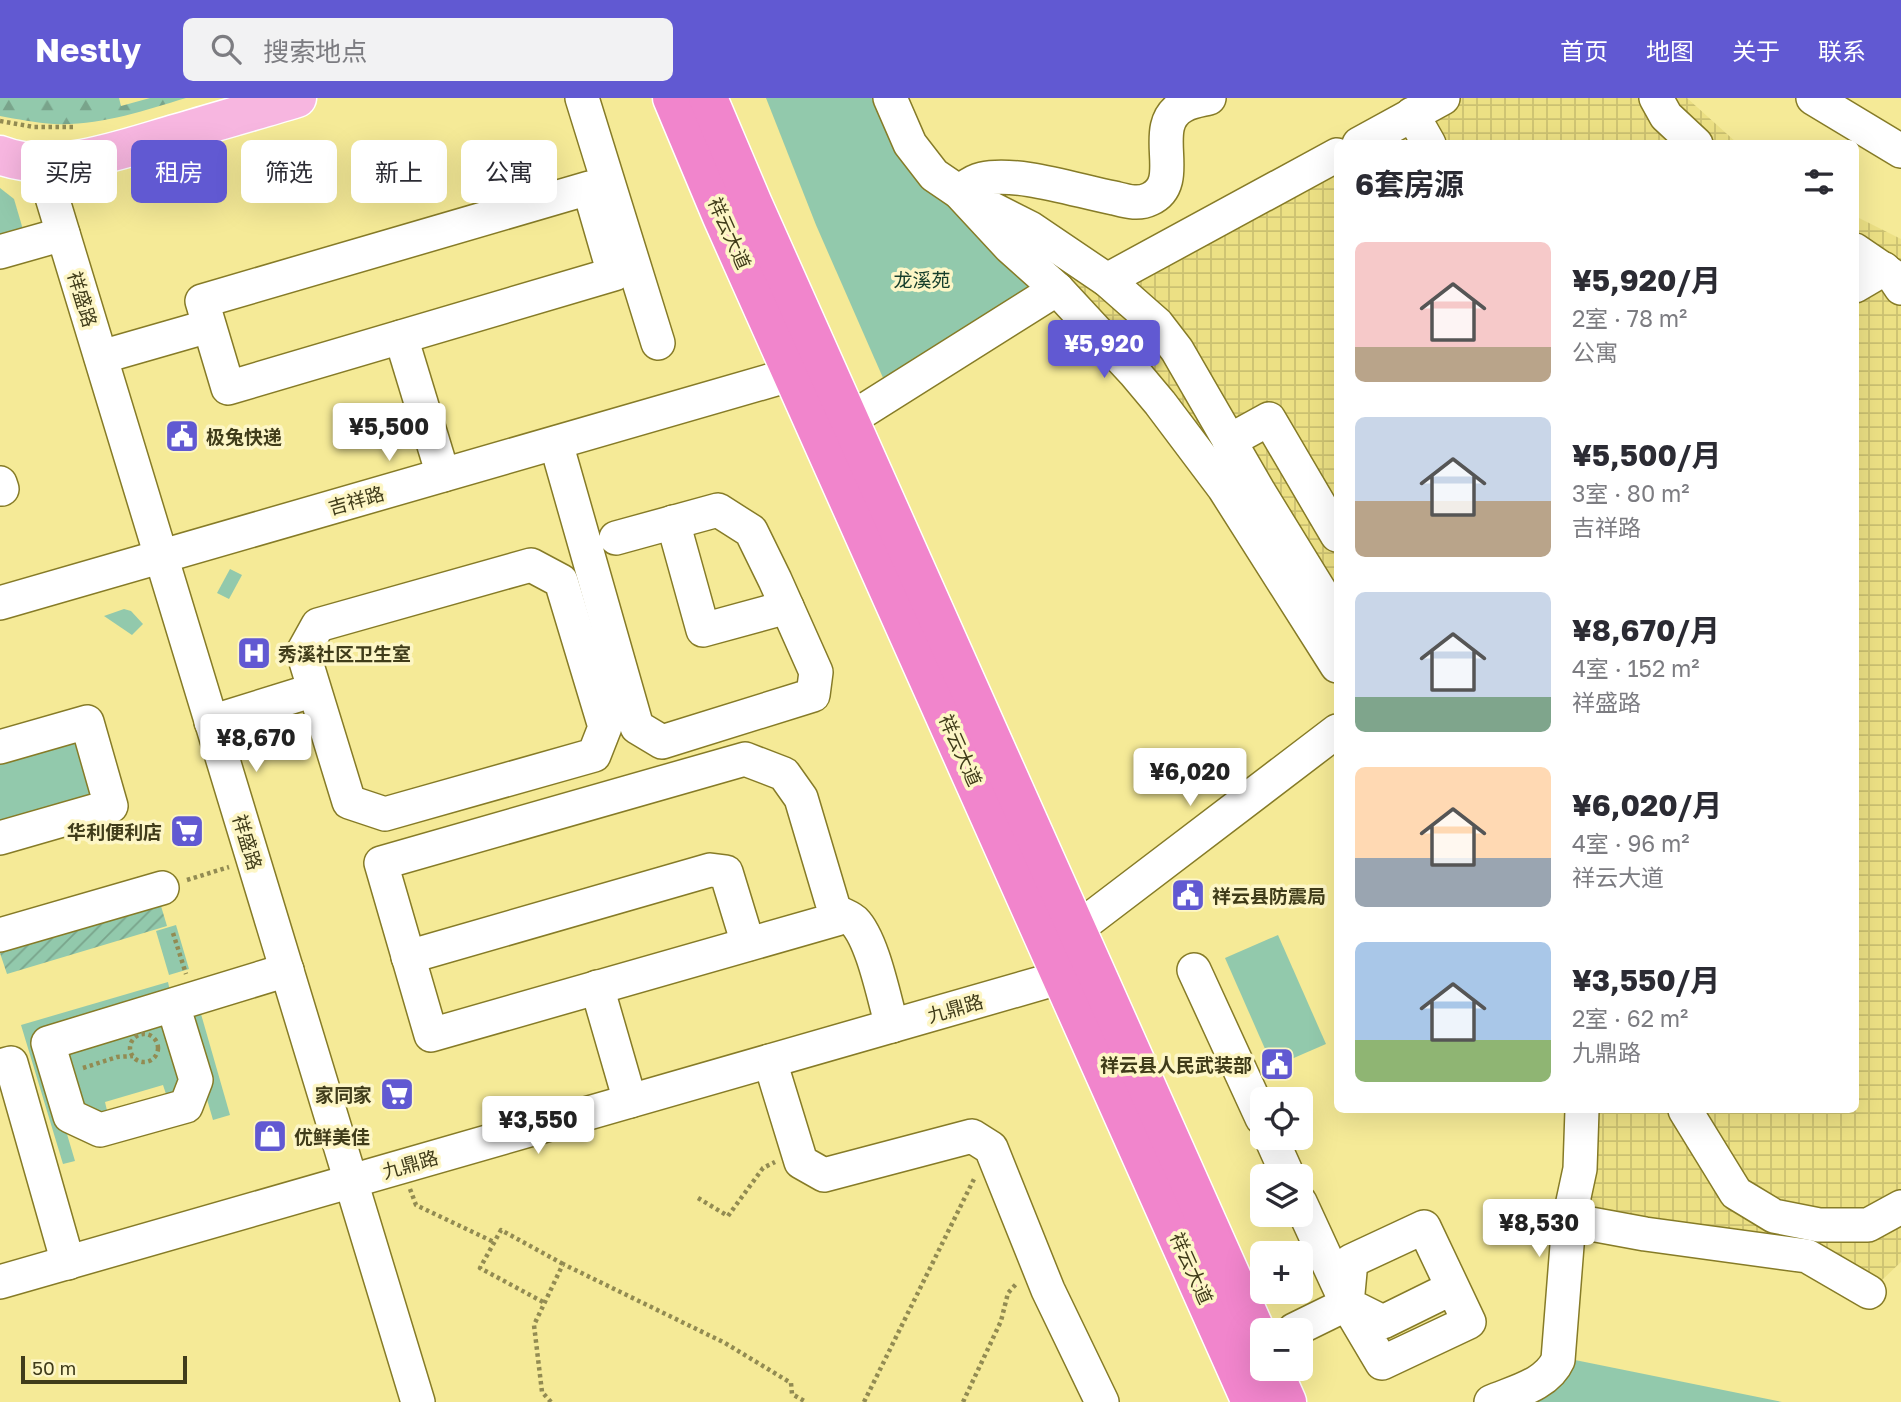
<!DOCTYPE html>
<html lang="zh">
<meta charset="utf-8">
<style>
body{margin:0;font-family:"Golos Text","Noto Sans SC",sans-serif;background:#f2f2f3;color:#2b2b33;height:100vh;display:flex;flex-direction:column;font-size:26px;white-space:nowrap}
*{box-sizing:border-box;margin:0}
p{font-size:23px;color:#7c7c81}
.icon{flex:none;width:38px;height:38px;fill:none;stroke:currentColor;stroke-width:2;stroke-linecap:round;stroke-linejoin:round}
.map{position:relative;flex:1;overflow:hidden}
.drawer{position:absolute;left:1334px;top:42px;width:525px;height:973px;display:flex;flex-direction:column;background:#fff;border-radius:10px;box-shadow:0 7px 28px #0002}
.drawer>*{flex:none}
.hud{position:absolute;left:21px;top:42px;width:665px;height:63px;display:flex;gap:14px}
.buttons{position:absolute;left:1250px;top:989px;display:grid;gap:14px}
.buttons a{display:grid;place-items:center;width:63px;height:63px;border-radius:10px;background:#fff;box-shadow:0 7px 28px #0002;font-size:35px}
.scale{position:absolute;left:21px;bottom:18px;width:166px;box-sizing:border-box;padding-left:7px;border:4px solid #403c1a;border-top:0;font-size:19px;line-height:24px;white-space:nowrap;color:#403c1a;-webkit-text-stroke:5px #fdf6c6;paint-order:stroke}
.price{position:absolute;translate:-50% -60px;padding:0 16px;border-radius:7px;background:#fff;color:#222;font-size:23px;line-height:46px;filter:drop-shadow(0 2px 4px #0008)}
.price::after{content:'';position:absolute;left:50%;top:42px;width:21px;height:16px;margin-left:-10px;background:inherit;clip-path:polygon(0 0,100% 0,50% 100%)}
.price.current{background:#6159d2;color:#fff}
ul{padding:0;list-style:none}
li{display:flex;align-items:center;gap:21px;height:175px;padding:0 21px}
li span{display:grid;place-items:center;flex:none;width:196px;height:140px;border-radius:10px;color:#555}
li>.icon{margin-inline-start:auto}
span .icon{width:84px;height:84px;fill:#fffc;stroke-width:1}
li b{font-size:30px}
h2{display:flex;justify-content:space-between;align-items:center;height:84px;padding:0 21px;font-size:30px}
.pill{padding:0 24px;border-radius:10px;background:#fff;box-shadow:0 7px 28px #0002;font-size:24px;line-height:63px}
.pill.current{background:#6159d2;color:#fff}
header{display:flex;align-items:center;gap:42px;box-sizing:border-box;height:98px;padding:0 35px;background:#6159d2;color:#fff}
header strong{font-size:33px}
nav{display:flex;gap:38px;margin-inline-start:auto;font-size:24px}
.search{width:490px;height:63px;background:#f2f2f3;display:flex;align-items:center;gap:18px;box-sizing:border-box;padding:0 24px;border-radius:10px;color:#7c7c81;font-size:26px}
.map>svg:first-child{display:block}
</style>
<header>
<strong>Nestly</strong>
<div class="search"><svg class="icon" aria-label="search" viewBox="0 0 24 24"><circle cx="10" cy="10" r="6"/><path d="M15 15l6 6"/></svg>搜索地点</div>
<nav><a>首页</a><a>地图</a><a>关于</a><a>联系</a></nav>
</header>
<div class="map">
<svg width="1901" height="1304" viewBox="0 0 1901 1304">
<defs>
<pattern id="industrial-grid" width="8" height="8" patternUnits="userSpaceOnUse" patternTransform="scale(1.75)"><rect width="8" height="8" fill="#ece084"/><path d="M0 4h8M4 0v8" fill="none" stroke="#cbc171"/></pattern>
<pattern id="forest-firs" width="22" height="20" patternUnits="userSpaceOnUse" patternTransform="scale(1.75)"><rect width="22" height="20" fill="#92c9ac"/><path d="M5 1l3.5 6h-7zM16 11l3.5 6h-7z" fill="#79a48b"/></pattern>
<pattern id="garden-furrows" width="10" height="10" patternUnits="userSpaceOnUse" patternTransform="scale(1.75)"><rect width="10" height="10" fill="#92c9ac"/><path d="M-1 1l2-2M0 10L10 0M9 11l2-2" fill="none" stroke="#79a48b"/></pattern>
</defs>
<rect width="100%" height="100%" fill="#f5ea97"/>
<!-- industrial -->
<g fill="url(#industrial-grid)">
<path d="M1414,0H1687L1737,45L1337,46V556L1060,189L1120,159Z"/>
<path d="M1855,118L1901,141V1164L1882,1182L1816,1143L1585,1112L1589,1012H1855Z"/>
</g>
<!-- green -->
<g fill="#92c9ac">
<path d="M766,0H881L1022,177L1029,193L887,289L816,127Z"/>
<path d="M0,90L14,101L24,135L0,142Z"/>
<path d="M230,471L242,477L229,501L217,495Z"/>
<path d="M124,511L131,513L143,526L132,537L104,518Z"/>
<path d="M72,635L92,701L0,728V656Z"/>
<path d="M176,827L189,871L169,877L156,833Z"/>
<path d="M1278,837L1326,946L1273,969L1225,860Z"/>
<path d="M168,884L170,893L36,932L75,1063L63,1066L21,927Z"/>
<path d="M199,909L230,1017L213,1022L185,925Z"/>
<path d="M150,923L169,932L184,982L169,1005L163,987L105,1004L109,1021L77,1014L62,967L72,946Z"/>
<path d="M1570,1261L1782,1304H1505Z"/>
</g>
<!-- forest -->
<path fill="url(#forest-firs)" d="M0,0H119L121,8L150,0H186C142,13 100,28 54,26C36,25 17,21 0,18Z"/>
<!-- garden -->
<path fill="url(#garden-furrows)" d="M161,808L167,828L7,876L0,855Z"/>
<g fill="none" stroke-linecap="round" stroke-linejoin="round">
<!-- minor casing -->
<g stroke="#867b27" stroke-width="36">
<g id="minor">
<path d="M582,0L658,245"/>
<path d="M890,0L910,46L934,77L959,94L1010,149L1057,191L1134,274L1160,305L1224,390L1337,568"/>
<path d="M1209,0C1201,2 1191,3 1183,8C1146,28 1187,84 1150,101C1138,107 1126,103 1114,100C1077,93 1018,73 982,81C972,83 966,89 959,94L1030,130L1107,182L1157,226L1177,252L1259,394L1337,521"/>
<path d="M1656,0L1666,18L1696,46"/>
<path d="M1813,0L1901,53"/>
<path d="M1412,16L1429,46"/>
<path d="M1359,46L1443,0"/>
<path d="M41,63L418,1304"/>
<path d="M589,90L614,176L228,290L202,203Z"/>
<path d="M1855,152L1893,178L1901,190"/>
<path d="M0,154L63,136"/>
<path d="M1107,182L1337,57"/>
<path d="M1855,188L1884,171"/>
<path d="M401,239L443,377"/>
<path d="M101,259L209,228"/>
<path d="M849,322L1057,191"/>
<path d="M1229,343L1269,321L1337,437"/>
<path d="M556,345L637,629L662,644L813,597L816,574L775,482L751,433L718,412L616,440"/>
<path d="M0,385L2,391H0"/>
<path d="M673,424L703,532L787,509"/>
<path d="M531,467L561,483L605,629L594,657L385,716L349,704L303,554L318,527Z"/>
<path d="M0,505L793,276"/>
<path d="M211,624L314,592"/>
<path d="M0,649L87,624L111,708L0,740"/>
<path d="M745,661L784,676L801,700L837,821L431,937L381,765Z"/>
<path d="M834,813C841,816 848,818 854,823C873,842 884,901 892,928"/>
<path d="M1077,831L1337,633"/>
<path d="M0,837L162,790"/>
<path d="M408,859L710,772L726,774L748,846"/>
<path d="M1194,872L1262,1020"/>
<path d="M597,889L630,1003"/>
<path d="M173,907L196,982L186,1008L100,1032L70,1018L48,945L287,872"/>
<path d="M770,963L801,1064L824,1077L972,1038L991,1050L1048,1192L1102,1304"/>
<path d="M0,968L11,965L68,1165"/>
<path d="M1685,1012L1736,1095L1774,1118L1819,1127H1868L1901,1109"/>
<path d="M1271,1040L1288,1078"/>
<path d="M1300,1104L1347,1206L1382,1265L1469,1224L1424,1129L1351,1163L1347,1206L1383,1224L1452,1190"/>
<path d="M1569,1122L1645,1136L1807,1158L1869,1194"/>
<path d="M0,1184L1062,879"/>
<path d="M1294,1232L1347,1206"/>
<path d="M1491,1304C1514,1294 1547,1287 1558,1262L1569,1122L1580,1071L1582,1012"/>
</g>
</g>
<!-- major casing -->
<g stroke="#fff" stroke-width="41">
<path id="major" d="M0,57C54,78 125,50 178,35C218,23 258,12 297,0"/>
</g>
<!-- highway casing -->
<g stroke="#fff" stroke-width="41">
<g id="highway">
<path d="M672,0L722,119L1251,1304"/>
<path d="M708,0L753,106L1262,1247"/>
<path d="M1272,1270L1287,1304"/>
</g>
</g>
<!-- path -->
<g stroke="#928b52" stroke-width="4.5" stroke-dasharray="3.5 3.5" stroke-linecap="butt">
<path d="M0,23L34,29H74"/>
<path d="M187,782L229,769"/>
<path d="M173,835L186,876"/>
<circle cx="144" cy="950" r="14"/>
<path d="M83,970L117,959L133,958"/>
<path d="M410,1091L416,1107L494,1144"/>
<path d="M698,1100L728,1118L763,1070L775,1064"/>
<path d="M543,1204L480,1170L501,1132L563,1166"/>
<path d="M551,1304L542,1294L534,1227L563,1166L725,1245L791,1285L792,1296L806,1304"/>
<path d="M864,1304L974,1081"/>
<path d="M963,1304L1001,1223L1008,1195L1017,1185"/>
</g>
<!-- minor -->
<use href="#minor" stroke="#fff" stroke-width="33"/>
<!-- major -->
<use href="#major" stroke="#f7b6e0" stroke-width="38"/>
<!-- highway -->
<use href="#highway" stroke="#f185cc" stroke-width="38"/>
</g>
<!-- icons -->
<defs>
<g id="civic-square" transform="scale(1.75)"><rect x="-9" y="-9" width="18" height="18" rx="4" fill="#6159d2" stroke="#fdf6c6"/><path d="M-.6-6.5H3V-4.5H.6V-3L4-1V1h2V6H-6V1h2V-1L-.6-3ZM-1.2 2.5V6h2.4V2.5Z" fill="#fff"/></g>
<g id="hospital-square" transform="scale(1.75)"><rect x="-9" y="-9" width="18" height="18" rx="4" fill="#6159d2" stroke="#fdf6c6"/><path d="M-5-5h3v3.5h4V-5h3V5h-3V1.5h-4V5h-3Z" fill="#fff"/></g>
<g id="supermarket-square" transform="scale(1.75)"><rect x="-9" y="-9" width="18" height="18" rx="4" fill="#6159d2" stroke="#fdf6c6"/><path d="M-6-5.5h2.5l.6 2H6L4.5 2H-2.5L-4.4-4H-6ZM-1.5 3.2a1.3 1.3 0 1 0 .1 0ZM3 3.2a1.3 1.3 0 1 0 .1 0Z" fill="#fff"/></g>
<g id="shop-square" transform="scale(1.75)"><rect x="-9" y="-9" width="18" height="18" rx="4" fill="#6159d2" stroke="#fdf6c6"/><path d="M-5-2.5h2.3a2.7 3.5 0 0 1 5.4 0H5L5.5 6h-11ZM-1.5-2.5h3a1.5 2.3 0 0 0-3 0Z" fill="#fff"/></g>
</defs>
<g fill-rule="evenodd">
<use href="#civic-square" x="182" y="338"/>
<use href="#hospital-square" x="254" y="555"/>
<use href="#supermarket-square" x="187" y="733"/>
<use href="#civic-square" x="1188" y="797"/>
<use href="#civic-square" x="1277" y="966"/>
<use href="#supermarket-square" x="397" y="996"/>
<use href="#shop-square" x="270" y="1038"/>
</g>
<g text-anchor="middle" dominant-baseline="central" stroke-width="7" stroke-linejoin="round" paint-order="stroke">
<!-- street labels -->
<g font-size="19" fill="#403c1a" stroke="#fdf6c6">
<text transform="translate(730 135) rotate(66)">祥云大道</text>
<text transform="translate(83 201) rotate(73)">祥盛路</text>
<text transform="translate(356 402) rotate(-16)">吉祥路</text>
<text transform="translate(961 652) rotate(66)">祥云大道</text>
<text transform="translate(248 744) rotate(73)">祥盛路</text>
<text transform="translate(955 910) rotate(-16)">九鼎路</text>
<text transform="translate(410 1066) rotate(-16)">九鼎路</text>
<text transform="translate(1192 1170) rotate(66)">祥云大道</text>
</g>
<!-- park labels -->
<g font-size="19" fill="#153d2b" stroke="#fdf6c6">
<text x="922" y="181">龙溪苑</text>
</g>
<!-- poi labels -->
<g font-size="19" font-weight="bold" fill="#403c1a" stroke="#fdf6c6" text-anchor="start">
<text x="206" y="338">极兔快递</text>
<text x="278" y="555">秀溪社区卫生室</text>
<text x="162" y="733" text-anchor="end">华利便利店</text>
<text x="1212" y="797">祥云县防震局</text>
<text x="1252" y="966" text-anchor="end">祥云县人民武装部</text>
<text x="372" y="996" text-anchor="end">家同家</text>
<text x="294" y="1038">优鲜美佳</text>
</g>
</g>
</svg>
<div class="buttons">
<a><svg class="icon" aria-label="locate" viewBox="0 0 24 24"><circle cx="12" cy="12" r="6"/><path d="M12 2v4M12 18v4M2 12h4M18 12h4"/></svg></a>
<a><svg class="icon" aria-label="layers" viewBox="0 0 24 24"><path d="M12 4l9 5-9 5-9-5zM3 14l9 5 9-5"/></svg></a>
<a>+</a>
<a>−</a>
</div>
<div class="scale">50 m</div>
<b class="price current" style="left:1104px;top:282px">¥5,920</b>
<b class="price" style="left:389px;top:365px">¥5,500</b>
<b class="price" style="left:256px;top:676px">¥8,670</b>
<b class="price" style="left:1190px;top:710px">¥6,020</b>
<b class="price" style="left:538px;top:1058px">¥3,550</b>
<b class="price" style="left:1539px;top:1161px">¥8,530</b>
<div class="hud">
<a class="pill">买房</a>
<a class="pill current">租房</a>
<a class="pill">筛选</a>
<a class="pill">新上</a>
<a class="pill">公寓</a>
</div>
<section class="drawer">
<h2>6套房源<svg class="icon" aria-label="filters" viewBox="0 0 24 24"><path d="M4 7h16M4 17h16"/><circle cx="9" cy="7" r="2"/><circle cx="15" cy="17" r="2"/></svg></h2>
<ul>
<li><span style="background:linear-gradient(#f6c9c9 75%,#b9a48a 0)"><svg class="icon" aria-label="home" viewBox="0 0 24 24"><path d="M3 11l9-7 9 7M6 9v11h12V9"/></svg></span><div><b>¥5,920/月</b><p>2室 · 78 m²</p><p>公寓</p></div></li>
<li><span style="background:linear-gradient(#c9d6e8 60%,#b9a48a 0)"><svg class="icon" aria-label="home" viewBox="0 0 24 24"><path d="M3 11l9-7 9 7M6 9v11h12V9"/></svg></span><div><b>¥5,500/月</b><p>3室 · 80 m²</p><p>吉祥路</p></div></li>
<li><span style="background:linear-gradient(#c9d6e8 75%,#7fa58c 0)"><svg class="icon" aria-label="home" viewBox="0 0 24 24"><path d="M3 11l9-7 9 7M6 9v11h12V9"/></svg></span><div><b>¥8,670/月</b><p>4室 · 152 m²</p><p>祥盛路</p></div></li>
<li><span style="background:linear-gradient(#ffd9b3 65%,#9aa5b1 0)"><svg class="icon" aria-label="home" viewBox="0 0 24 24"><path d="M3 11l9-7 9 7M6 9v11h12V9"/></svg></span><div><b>¥6,020/月</b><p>4室 · 96 m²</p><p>祥云大道</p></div></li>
<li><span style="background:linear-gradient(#a9c7e8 70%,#8fb573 0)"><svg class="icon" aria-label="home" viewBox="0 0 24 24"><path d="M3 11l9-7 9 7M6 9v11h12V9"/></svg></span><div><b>¥3,550/月</b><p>2室 · 62 m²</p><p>九鼎路</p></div></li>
</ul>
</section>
</div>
